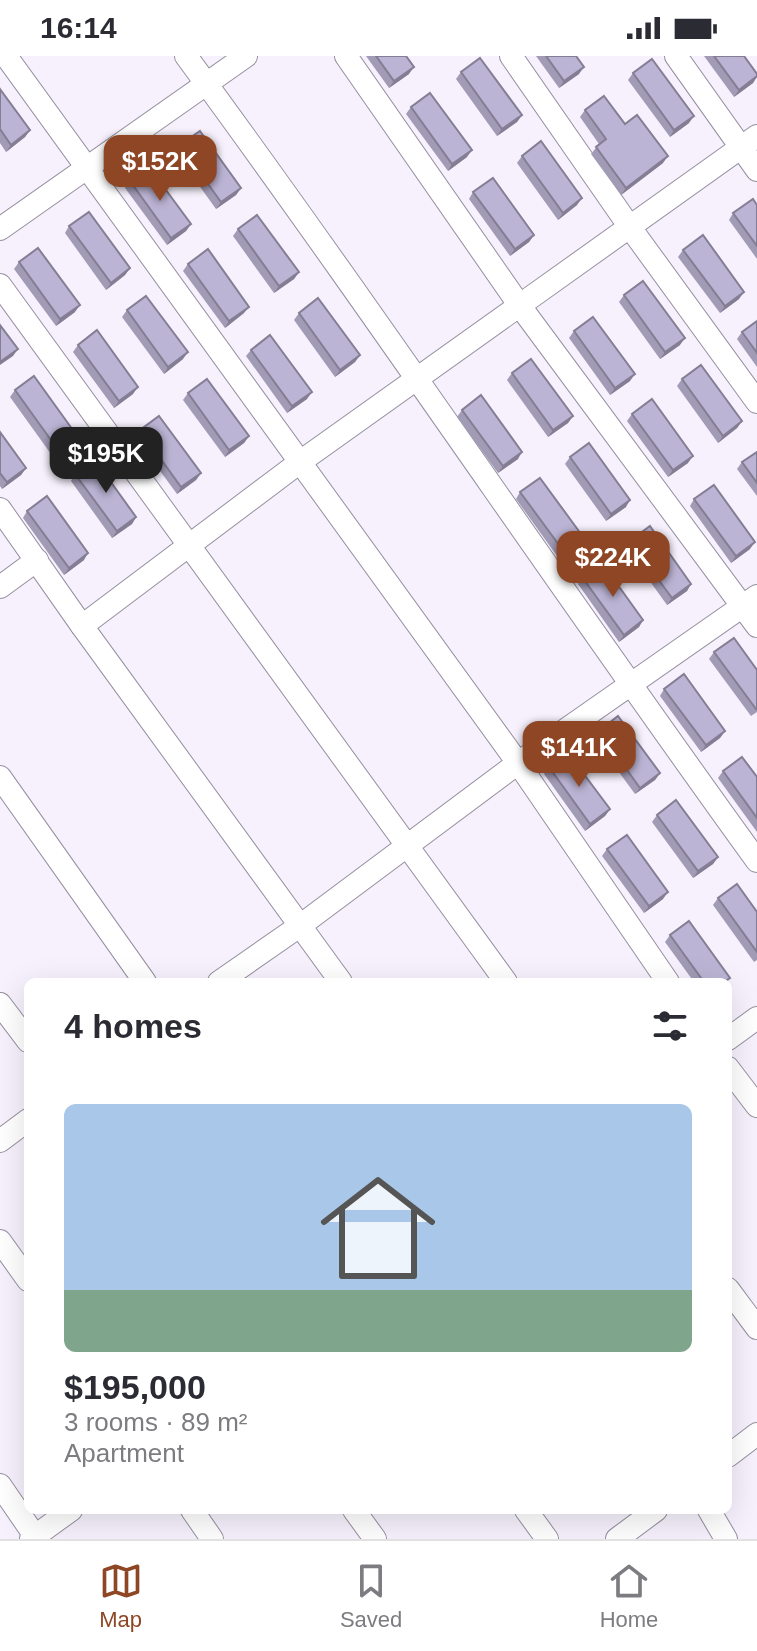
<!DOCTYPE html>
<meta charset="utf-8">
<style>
body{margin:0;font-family:Helvetica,sans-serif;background:#f2f2f3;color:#2b2b33;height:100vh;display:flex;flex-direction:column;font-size:30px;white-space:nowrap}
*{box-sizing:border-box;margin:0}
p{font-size:26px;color:#7c7c81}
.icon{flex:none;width:44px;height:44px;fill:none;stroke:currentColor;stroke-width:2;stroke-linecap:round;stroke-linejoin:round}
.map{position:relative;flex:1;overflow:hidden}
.panel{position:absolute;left:24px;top:922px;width:708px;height:536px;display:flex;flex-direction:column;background:#fff;border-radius:12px;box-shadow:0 8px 32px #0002}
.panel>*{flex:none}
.price{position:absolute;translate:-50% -68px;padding:0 18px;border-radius:16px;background:#8e4625;color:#fff;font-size:26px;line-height:52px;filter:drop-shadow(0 2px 4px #0008)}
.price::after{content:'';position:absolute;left:50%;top:48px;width:24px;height:18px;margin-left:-12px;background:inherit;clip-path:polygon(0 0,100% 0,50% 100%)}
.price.current{background:#222;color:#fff}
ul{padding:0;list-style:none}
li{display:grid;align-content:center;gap:16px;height:424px;padding:0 40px}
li+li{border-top:2px solid #e1e1e2}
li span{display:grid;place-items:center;height:248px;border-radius:12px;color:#555}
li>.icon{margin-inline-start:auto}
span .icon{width:144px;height:144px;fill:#fffc;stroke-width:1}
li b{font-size:34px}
h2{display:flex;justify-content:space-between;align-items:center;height:96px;padding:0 40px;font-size:34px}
.status{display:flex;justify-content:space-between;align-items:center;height:56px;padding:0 40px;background:#fff;direction:ltr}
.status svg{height:22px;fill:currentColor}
.tab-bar{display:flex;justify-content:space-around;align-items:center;height:112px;border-top:2px solid #e1e1e2;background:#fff;font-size:22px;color:#7c7c81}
.tab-bar a{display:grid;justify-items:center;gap:4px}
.tab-bar .current{color:#8e4625}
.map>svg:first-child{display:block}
</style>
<div class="status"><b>16:14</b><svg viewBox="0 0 49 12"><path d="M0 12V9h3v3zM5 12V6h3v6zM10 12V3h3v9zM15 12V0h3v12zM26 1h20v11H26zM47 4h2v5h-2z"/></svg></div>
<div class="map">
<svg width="757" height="1483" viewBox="0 0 757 1483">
<rect width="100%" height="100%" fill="#f6f1fc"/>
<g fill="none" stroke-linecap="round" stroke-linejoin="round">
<!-- minor casing -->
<g stroke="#968fa0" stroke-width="24">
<g id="minor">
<path d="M6,0L518,707L668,926"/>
<path d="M186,0C381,265 564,539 757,805"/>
<path d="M346,0L520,250L757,570"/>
<path d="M511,0L629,170L757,346"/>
<path d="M676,0L757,114"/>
<path d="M0,173L246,0"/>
<path d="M0,229L506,926"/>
<path d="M0,453L82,570L341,926"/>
<path d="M0,531L37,504"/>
<path d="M82,570L300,406L757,80"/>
<path d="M0,721L145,926"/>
<path d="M219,926L301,869L518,707L757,540"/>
<path d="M0,948L28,985"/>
<path d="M728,983L757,962"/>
<path d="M728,1012L757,1050"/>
<path d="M0,1085L28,1064"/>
<path d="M0,1185L28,1224"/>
<path d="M728,1233L757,1272"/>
<path d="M728,1400L757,1378"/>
<path d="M0,1429L37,1483"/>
<path d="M192,1454L212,1483"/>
<path d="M354,1454L375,1483"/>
<path d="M526,1454L547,1483"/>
<path d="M709,1454L726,1483"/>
<path d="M31,1483L71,1454"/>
<path d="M617,1483L656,1454"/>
</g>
</g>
<!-- minor -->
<use href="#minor" stroke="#fff" stroke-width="22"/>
</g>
<!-- wall -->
<g fill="#a29bb6">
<path d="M366,0H406L409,18L389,32Z"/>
<path d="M536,0H576L579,18L559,32Z"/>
<path d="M704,0H744L757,18V21L753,27L734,41Z"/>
<path d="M461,16L522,59L517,66L497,80L456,23Z"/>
<path d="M633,17L689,67L670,81L628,24Z"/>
<path d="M0,33L30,74L25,81L6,96L0,87Z"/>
<path d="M411,51L467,101L448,115L406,58Z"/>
<path d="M585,54L625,68L663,107L621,139L591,98L599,88L580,61Z"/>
<path d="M180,89L241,132L236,139L216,153L175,96Z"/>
<path d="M522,100L577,149L558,164L517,107Z"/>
<path d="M130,125L191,168L186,175L167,189L125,132Z"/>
<path d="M473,136L534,179L529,186L510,200L469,143Z"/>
<path d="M757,149V203L729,164L733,157Z"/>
<path d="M69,170L130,212L125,219L106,234L65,177Z"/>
<path d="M238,173L299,216L294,223L274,237L233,180Z"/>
<path d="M683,194L739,243L720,257L678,201Z"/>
<path d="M19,206L75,256L56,270L14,213Z"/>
<path d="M188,208L244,257L225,272L183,215Z"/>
<path d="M624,239L680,289L660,303L619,246Z"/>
<path d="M127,254L183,303L164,318L122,261Z"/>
<path d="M299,257L360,299L355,306L335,321L294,264Z"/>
<path d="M757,265V311L737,283L742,276Z"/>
<path d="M574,275L630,325L610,339L569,282Z"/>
<path d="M78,289L133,338L114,352L73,296Z"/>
<path d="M251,294L307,343L287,357L246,300Z"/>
<path d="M512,317L573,360L568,367L548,381L507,324Z"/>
<path d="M682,323L742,365L737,372L718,387L677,330Z"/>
<path d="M15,334L71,384L51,398L10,341Z"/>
<path d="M188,337L249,380L244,387L225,401L183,344Z"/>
<path d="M462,354L518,403L498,417L457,361Z"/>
<path d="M632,358L688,407L668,421L627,365Z"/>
<path d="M140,374L201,417L196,424L177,438L135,381Z"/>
<path d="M0,376L26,412L21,419L2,433L0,430Z"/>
<path d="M757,396V440L737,413L742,406Z"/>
<path d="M570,401L626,451L606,465L565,408Z"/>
<path d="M75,418L136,461L132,468L112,482L71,425Z"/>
<path d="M520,436L576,485L557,500L516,443Z"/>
<path d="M694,443L750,493L731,507L690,450Z"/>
<path d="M27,455L84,504L64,519L23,462Z"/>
<path d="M630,485L691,528L687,535L667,549L626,492Z"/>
<path d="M582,521L643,564L639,571L619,586L578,528Z"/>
<path d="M714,596L757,614V656L751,660L709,603Z"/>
<path d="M664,633L725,675L720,682L701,696L660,640Z"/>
<path d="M599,675L660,717L655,724L635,738L594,682Z"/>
<path d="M549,711L610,753L605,760L585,775L544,718Z"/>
<path d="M723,715L757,721V776L718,722Z"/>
<path d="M657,759L718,801L713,808L693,822L652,766Z"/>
<path d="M607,793L663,843L644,857L602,800Z"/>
<path d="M718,842L757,856V904L754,906L713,849Z"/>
<path d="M670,879L730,922L727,926H694L665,886Z"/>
</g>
<!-- shaded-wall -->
<g fill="#847e94">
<path d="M414,11L409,18L389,32L394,25Z"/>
<path d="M584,11L579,18L559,32L564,25Z"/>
<path d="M757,20L753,27L734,41L739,34Z"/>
<path d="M522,59L517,66L497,80L502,73Z"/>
<path d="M694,60L689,67L670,81L674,74Z"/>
<path d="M30,74L25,81L6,96L11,89Z"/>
<path d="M472,94L467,101L448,115L452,108Z"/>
<path d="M668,100L663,107L621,139L626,132Z"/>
<path d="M241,132L236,139L216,153L221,146Z"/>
<path d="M582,142L577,149L558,164L563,157Z"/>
<path d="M191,168L186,175L167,189L171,182Z"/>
<path d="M534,179L529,186L510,200L515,193Z"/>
<path d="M130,212L125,219L106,234L111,227Z"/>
<path d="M299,216L294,223L274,237L279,230Z"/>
<path d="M744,236L739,243L720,257L725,250Z"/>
<path d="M80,249L75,256L56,270L60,263Z"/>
<path d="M249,251L244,257L225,272L229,265Z"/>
<path d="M685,282L680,289L660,303L665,296Z"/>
<path d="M18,293L13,300L0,309V306Z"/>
<path d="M188,296L183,303L164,318L168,311Z"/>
<path d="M360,299L355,306L335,321L340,314Z"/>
<path d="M635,318L630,325L610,339L615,332Z"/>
<path d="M138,331L133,338L114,352L119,345Z"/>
<path d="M312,336L307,343L287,357L292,350Z"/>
<path d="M573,360L568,367L548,381L553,374Z"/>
<path d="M742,365L737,372L718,387L723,380Z"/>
<path d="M75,377L71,384L51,398L56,391Z"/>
<path d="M249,380L244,387L225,401L229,394Z"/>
<path d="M522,396L518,403L498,417L503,410Z"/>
<path d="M693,400L688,407L668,421L673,414Z"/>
<path d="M26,412L21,419L2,433L7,426Z"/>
<path d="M201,417L196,424L177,438L181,431Z"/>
<path d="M630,444L626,451L606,465L611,458Z"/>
<path d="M136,461L132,468L112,482L117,475Z"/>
<path d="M581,478L576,485L557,500L562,493Z"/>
<path d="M755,486L750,493L731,507L736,500Z"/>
<path d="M88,497L84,504L64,519L69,512Z"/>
<path d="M691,528L687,535L667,549L672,542Z"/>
<path d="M643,564L639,571L619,586L624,579Z"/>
<path d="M725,675L720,682L701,696L706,689Z"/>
<path d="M660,717L655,724L635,738L640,732Z"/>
<path d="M610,753L605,760L585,775L590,768Z"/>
<path d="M718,801L713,808L693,822L698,815Z"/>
<path d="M668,836L663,843L644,857L649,850Z"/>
</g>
<!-- building -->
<g fill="#bcb4d4" stroke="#847e94" stroke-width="2">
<path d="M376,0H406L414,11L394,25Z"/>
<path d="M546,0H576L584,11L564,25Z"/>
<path d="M714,0H744L757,18V20L739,34Z"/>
<path d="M480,2L522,59L502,73L461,16Z"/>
<path d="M652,3L694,60L674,74L633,17Z"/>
<path d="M0,33L30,74L11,89L0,73Z"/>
<path d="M430,37L472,94L452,108L411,51Z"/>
<path d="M604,40L625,68L637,59L668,100L626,132L596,91L606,83L585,54Z"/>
<path d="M200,75L241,132L221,146L180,89Z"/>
<path d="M541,85L582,142L563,157L522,100Z"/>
<path d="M149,111L191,168L171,182L130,125Z"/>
<path d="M493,122L534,179L515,193L473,136Z"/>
<path d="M753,143L757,149V190L733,157Z"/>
<path d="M89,156L130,212L111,227L69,170Z"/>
<path d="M257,159L299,216L279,230L238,173Z"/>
<path d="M703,179L744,236L725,250L683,194Z"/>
<path d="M38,192L80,249L60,263L19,206Z"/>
<path d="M208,193L249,251L229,265L188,208Z"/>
<path d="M643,225L685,282L665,296L624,239Z"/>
<path d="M146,240L188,296L168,311L127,254Z"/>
<path d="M318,242L360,299L340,314L299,257Z"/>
<path d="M593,261L635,318L615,332L574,275Z"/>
<path d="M757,265V297L742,276Z"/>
<path d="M0,269L18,293L0,306Z"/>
<path d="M97,274L138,331L119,345L78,289Z"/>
<path d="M270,279L312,336L292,350L251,294Z"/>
<path d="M531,303L573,360L553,374L512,317Z"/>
<path d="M701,309L742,365L723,380L682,323Z"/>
<path d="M34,320L75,377L56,391L15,334Z"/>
<path d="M207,323L249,380L229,394L188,337Z"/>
<path d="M481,339L522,396L503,410L462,354Z"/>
<path d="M652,343L693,400L673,414L632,358Z"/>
<path d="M159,360L201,417L181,431L140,374Z"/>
<path d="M0,376L26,412L7,426L0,417Z"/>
<path d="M589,387L630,444L611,458L570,401Z"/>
<path d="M757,396V427L742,406Z"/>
<path d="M95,404L136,461L117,475L75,418Z"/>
<path d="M540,422L581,478L562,493L520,436Z"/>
<path d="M714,429L755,486L736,500L694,443Z"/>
<path d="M47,440L88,497L69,512L27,455Z"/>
<path d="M650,470L691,528L672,542L630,485Z"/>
<path d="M602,507L643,564L624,579L582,521Z"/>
<path d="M734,582L757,614V652L756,653L714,596Z"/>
<path d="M684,618L725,675L706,689L664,633Z"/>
<path d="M618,660L660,717L640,732L599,675Z"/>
<path d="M568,697L610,753L590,768L549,711Z"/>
<path d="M742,701L757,721V762L723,715Z"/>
<path d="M676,744L718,801L698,815L657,759Z"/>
<path d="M627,779L668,836L649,850L607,793Z"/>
<path d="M737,828L757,856V896L718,842Z"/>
<path d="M689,865L730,922L724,926H704L670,879Z"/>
</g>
</svg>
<b class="price" style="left:160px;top:147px">$152K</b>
<b class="price current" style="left:106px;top:439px">$195K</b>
<b class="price" style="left:613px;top:543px">$224K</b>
<b class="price" style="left:579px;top:733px">$141K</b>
<section class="panel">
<h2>4 homes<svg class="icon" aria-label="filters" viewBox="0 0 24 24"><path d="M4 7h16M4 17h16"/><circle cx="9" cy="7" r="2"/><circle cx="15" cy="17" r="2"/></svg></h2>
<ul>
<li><span style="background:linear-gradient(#a9c7e8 75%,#7fa58c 0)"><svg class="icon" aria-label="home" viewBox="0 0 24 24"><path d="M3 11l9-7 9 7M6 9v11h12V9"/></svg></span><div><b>$195,000</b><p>3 rooms · 89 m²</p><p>Apartment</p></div></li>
</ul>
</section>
</div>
<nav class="tab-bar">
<a class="current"><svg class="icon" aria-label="map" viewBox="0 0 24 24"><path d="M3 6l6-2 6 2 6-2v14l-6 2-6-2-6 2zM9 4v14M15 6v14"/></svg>Map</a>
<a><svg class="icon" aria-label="saved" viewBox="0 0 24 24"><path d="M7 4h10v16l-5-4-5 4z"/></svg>Saved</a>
<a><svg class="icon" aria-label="home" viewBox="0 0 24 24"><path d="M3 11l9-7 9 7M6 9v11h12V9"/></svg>Home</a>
</nav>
